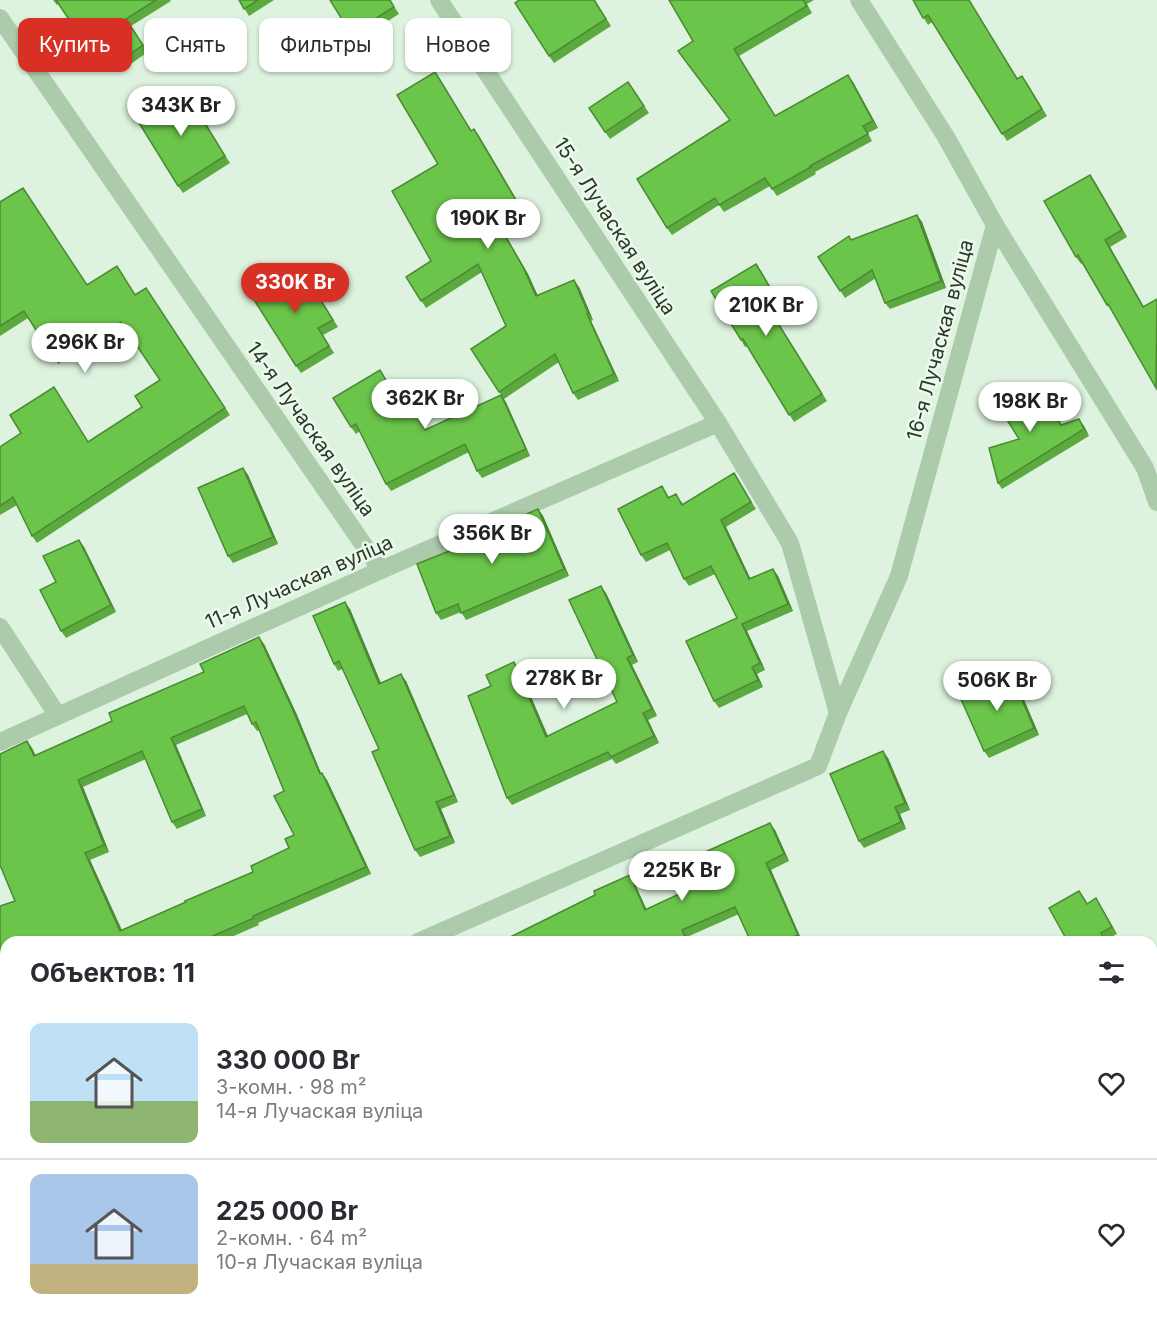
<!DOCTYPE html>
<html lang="ru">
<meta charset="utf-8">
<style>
body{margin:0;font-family:Inter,sans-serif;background:#f2f2f3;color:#2b2b33;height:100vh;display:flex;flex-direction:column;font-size:22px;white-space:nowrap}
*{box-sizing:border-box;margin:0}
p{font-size:20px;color:#7c7c81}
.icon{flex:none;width:33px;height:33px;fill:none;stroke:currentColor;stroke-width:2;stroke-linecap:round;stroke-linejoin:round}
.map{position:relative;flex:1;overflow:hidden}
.side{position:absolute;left:0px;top:936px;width:1158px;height:384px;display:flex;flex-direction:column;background:#fff;border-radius:18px 18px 0 0;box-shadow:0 2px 4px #0004}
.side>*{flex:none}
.guide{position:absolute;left:18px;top:18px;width:600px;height:54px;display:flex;gap:12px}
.price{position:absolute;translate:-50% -51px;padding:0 14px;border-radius:21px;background:#fff;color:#222;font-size:20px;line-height:39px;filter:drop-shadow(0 2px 3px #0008)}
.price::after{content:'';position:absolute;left:50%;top:36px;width:18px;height:14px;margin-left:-9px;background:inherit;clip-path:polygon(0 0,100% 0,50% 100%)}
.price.on{background:#d93025;color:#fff}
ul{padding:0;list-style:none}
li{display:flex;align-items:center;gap:18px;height:150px;padding:0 30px}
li+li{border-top:2px solid #e1e1e2}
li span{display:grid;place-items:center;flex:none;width:168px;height:120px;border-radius:12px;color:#555}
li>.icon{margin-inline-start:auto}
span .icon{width:72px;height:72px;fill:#fffc;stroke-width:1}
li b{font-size:26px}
h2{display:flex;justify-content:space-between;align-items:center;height:72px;padding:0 30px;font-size:26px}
.tag{padding:0 21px;border-radius:12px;background:#fff;box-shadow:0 2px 4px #0004;font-size:21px;line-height:54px}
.tag.on{background:#d93025;color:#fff}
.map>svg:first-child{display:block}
</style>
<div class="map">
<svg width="1157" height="1320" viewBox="0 0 1157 1320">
<rect width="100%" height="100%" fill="#def3df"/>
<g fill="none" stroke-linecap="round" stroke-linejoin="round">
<!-- minor -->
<g stroke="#accbaa" stroke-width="18">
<path d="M439,0L718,423L790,543L838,713"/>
<path d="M0,18L381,570"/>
<path d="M995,225L1145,468L1157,502"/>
<path d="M0,627L58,716"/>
<path d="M0,742L381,570L718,423"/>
<path d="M418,942L818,766L838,713L899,576L995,225L946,137L859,0"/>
<path d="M1152,1014L1157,1011"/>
<path d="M0,1126L6,1123"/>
<path d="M1152,1198L1157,1205"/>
<path d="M481,1320L493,1314"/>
</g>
</g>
<!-- wall -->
<g fill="#5ca940" fill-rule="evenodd">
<path d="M53,0H170L171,1L131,26L148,52L119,72L113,63L103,70L58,4L57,5Z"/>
<path d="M239,0H274L249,16Z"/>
<path d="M390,0L399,14L356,41L351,34Z"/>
<path d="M595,0L611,26L554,63L549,56Z"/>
<path d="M669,0H814L807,4L812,13L739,56L775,116L848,75L853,82L878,128L868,133L872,141L815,172L816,174L777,196L770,186L724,212L719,205L672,235L667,228L730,121L693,41Z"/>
<path d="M913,0H969L1018,79L1027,83L1047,116L1007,141L932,22L928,25Z"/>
<path d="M440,79L471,131L479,136L525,214L501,227L528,274L538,296L579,287L593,320L591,321L619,381L578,400L573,393L559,362L504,399L530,456L482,478L477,471L469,452L391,491L386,484L360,431L356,434L351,427L380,370L406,413L419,416L426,430L501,395L471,349L506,326L482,272L426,308L406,277L431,261L438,164Z"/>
<path d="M628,82L649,113L610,139L605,132Z"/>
<path d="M184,89L230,163L183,193L178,186Z"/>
<path d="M1090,175L1127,237L1110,247L1144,307L1157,299V389L1113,312L1107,305L1082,263L1081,264L1076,257Z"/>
<path d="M0,202L87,285L135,294L146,288L230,415L37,543L32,536L17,505L0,515V447L89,442L142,407L160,380L126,329L99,346L95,340L58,364L28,318L0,336Z"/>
<path d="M917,215L922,222L946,288L890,309L885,303L876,278L845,298L818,257L852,240Z"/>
<path d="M299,265L338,327L323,335L334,353L301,373L296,366Z"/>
<path d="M761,271L788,318L779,324L827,401L794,422L747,346L745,347L741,340Z"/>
<path d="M1036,384L1061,425L1084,426L1089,436L1002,489L998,483L1019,439Z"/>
<path d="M243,468L248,475L278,544L233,563L228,556Z"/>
<path d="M734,473L756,509L726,527L750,579L773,569L778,576L793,611L747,631L765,670L757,674L763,687L719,708L714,701L737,618L715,574L689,586L684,579L670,550L646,562L641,555L662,486L669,497L681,501L683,504Z"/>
<path d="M538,509L543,516L569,576L466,620L461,612L441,620L436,613L504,529Z"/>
<path d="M79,540L84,547L116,612L66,638L61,631L56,582Z"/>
<path d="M606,593L638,662L632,665L657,716L648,720L659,743L616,764L612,759L512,805L507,798L491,686L519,669L548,736L617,702Z"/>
<path d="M350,609L381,683L406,681L458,802L441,809L455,843L420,857L415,850L379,749L342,669L338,671L334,664Z"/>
<path d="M264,644L297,715L321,773L327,780L371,874L258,923L259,925L220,942H6V1042L0,1044V906L15,901L27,741L32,748L36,756L112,721L204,672ZM247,714L252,724L257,731L260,730L284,791L294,835L289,848L253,872L122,930L90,860L109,852L83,787L146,759L172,822L177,829L206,816L176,745Z"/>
<path d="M1011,674L1016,681L1039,735L989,758L984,751Z"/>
<path d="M888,758L910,810L900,814L906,829L864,848L859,841Z"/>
<path d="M775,830L789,861L771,870L802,941L801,942H751L739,914L687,937L689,942H500L634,882L646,909L705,882Z"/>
<path d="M1084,898L1087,903L1100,905L1117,934L1105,940L1106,942H1068Z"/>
<path d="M6,1155V1290L0,1293V1157Z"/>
<path d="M179,1314H310L296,1320H201L200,1316L192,1320H183Z"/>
<path d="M366,1314H440L437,1315L439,1320H370Z"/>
</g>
<!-- shaded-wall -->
<g fill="#4b8a34">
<path d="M848,75L853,82L878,128L873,121Z"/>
<path d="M474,129L479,136L525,214L520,207Z"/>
<path d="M1090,175L1095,182L1127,237L1122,230Z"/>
<path d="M917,215L922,222L946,288L941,281Z"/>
<path d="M496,220L528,274L541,303L536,296Z"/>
<path d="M1105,240L1110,247L1148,314L1143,307Z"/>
<path d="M756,264L761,271L788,318L784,311Z"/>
<path d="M574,280L579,287L593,320L588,313Z"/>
<path d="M587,314L591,321L619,381L614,374Z"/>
<path d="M501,395L506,402L530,456L526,449Z"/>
<path d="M414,409L419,416L430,437L425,430Z"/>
<path d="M1079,419L1084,426L1089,436L1084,429Z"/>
<path d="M243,468L248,475L278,544L273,537Z"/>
<path d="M538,509L543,516L569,576L564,569Z"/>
<path d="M721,520L726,527L754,586L749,579Z"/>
<path d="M79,540L84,547L116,612L111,605Z"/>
<path d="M773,569L778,576L793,611L788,604Z"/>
<path d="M601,586L606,593L638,662L633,655Z"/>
<path d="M345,602L350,609L384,691L379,684Z"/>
<path d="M742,624L747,631L765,670L760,663Z"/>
<path d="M259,637L264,644L297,715L324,781L320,774Z"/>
<path d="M627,658L632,665L657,716L652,709Z"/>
<path d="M514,662L519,669L551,744L546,737Z"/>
<path d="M752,667L757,674L763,687L758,680Z"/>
<path d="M401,674L406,681L458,802L454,795Z"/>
<path d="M1011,674L1016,681L1039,735L1034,728Z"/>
<path d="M643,713L648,720L659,743L654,736Z"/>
<path d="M171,738L176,745L206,816L202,809Z"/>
<path d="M27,741L32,748L39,763L34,756Z"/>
<path d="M883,751L888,758L910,810L905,803Z"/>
<path d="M322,773L327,780L371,874L366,867Z"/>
<path d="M78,780L83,787L109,852L104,845Z"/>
<path d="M436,802L441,809L455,843L450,836Z"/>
<path d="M895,807L900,814L906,829L901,822Z"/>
<path d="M770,823L775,830L789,861L784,854Z"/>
<path d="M85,853L90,860L125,938L120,931Z"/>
<path d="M766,863L771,870L802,941L798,935Z"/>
<path d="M630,875L634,882L650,917L645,910Z"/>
<path d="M1096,898L1100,905L1117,934L1112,927Z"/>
<path d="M682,930L687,937L689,942H687Z"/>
<path d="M434,1314H436L439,1320H436Z"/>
</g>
<!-- building -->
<g fill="#6bc54a" stroke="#4b8a34" stroke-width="1.5" fill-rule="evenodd">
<path d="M56,0H156L126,19L143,45L114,65L108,56L98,63Z"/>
<path d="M239,0H258L244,9Z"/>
<path d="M330,0H390L394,7L351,34Z"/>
<path d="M519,0H594L606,19L549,56L515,3Z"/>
<path d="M669,0H803L807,6L734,49L775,116L848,75L873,121L863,126L868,134L810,166L811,167L772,189L765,178L719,205L715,198L667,228L637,179L730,120L678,51L693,41Z"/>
<path d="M913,0H969L1017,79L1022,76L1042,109L1002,134L928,15L923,18Z"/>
<path d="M435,72L471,131L474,129L520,207L496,220L523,267L536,296L574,280L588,313L587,314L614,374L573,393L555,354L499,392L471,349L506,326L478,264L421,301L406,277L431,261L392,191L438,164L397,95Z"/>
<path d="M628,82L644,106L605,132L589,108Z"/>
<path d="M184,89L225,156L178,186L136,118Z"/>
<path d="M1090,175L1122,230L1105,240L1143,307L1157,299L1156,388L1108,304L1107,305L1078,255L1076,257L1044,201Z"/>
<path d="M23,188L87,285L117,266L135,295L146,288L225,408L32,536L13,497L0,506V447L21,433L10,415L54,387L88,442L142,407L135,396L160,380L121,322L95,339L91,333L53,357L24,311L0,326V202Z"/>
<path d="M917,215L941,281L885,303L872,270L840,291L818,257L849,236L851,240Z"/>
<path d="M756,264L784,311L774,317L822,394L789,415L743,339L741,340L711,291Z"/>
<path d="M299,265L333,320L318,328L329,346L296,366L251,295Z"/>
<path d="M380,370L405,413L414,409L425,430L501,395L526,449L477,471L465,444L386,484L356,424L351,427L333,398Z"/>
<path d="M1036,384L1061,425L1079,419L1084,429L998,483L989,448L1019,439L999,407Z"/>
<path d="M243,468L273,537L228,556L198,488Z"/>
<path d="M734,473L751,502L721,520L749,579L773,569L788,604L742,624L760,663L752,667L758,680L714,701L686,641L737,618L711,566L684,579L667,543L641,555L618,509L662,486L668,498L676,494L682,505Z"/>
<path d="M538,509L564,569L461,613L458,604L436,613L417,564L504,529L502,525Z"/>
<path d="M79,540L111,605L61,631L40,590L56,582L43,556Z"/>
<path d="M601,586L633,655L627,658L652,709L643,713L654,736L611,757L608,752L507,798L468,696L491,686L486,675L514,662L546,737L617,702L569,600Z"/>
<path d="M345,602L379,684L401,674L454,795L436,802L450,836L415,850L372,752L379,749L339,661L334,664L313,616Z"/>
<path d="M259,637L292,708L320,774L322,773L366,867L253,916L254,918L199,942H6V1033L0,1035V906L15,901L0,865V754L27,741L34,756L112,721L109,713L204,672L200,664ZM244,706L252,724L256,722L284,791L274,796L294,835L285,839L289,848L251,866L253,872L185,901L186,902L120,931L85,853L104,845L78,780L142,751L172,822L202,809L171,738Z"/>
<path d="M1011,674L1034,728L984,751L960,697Z"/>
<path d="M883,751L905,803L895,807L901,822L859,841L830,774Z"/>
<path d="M770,823L784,854L766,863L798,935L781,942H751L735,907L682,930L687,942H500L595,895L594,891L630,875L645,910L705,882L694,857Z"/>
<path d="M1079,891L1087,904L1096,898L1112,927L1101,933L1105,942H1068L1049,908Z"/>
<path d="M1157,1052V1091L1152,1080V1055Z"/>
<path d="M6,1155V1281L0,1284V1157Z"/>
<path d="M1152,1313L1155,1320H1108L1105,1314H1152Z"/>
<path d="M199,1314H288L274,1320H201Z"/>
<path d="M366,1314H434L436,1320H384L367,1317Z"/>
<path d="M557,1314H584L586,1318L595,1314H706L709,1320H544Z"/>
</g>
<g text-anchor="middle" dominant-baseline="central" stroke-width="5" stroke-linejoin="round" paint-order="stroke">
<!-- street labels -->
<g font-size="20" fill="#2c3829" stroke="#ebfaeb">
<text transform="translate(615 226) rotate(57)">15-я Лучаская вуліца</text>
<text transform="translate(940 340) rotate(-75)">16-я Лучаская вуліца</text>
<text transform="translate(311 429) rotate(55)">14-я Лучаская вуліца</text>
<text transform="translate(299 582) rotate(-24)">11-я Лучаская вуліца</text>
</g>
</g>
</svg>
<b class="price" style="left:181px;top:137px">343K Br</b>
<b class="price" style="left:488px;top:250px">190K Br</b>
<b class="price on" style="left:295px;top:314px">330K Br</b>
<b class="price" style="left:766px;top:337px">210K Br</b>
<b class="price" style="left:85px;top:374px">296K Br</b>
<b class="price" style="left:425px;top:430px">362K Br</b>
<b class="price" style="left:1030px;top:433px">198K Br</b>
<b class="price" style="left:492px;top:565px">356K Br</b>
<b class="price" style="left:564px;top:710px">278K Br</b>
<b class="price" style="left:997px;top:712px">506K Br</b>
<b class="price" style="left:682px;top:902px">225K Br</b>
<div class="guide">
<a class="tag on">Купить</a>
<a class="tag">Снять</a>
<a class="tag">Фильтры</a>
<a class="tag">Новое</a>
</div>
<section class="side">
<h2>Объектов: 11<svg class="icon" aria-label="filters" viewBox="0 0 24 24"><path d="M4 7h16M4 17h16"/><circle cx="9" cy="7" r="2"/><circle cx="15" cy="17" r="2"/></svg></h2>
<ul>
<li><span style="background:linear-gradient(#bfe0f5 65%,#8fb573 0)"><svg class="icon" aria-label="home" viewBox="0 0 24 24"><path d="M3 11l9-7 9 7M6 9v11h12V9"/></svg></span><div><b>330 000 Br</b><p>3-комн. · 98 m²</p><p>14-я Лучаская вуліца</p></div><svg class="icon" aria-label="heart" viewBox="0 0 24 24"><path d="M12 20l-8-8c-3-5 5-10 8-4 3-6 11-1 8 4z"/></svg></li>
<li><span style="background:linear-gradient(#a9c7e8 75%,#c2b280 0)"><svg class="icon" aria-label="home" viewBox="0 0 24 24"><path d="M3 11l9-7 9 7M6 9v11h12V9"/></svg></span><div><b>225 000 Br</b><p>2-комн. · 64 m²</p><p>10-я Лучаская вуліца</p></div><svg class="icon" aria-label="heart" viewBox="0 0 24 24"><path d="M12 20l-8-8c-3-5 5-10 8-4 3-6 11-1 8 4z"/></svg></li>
</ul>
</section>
</div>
